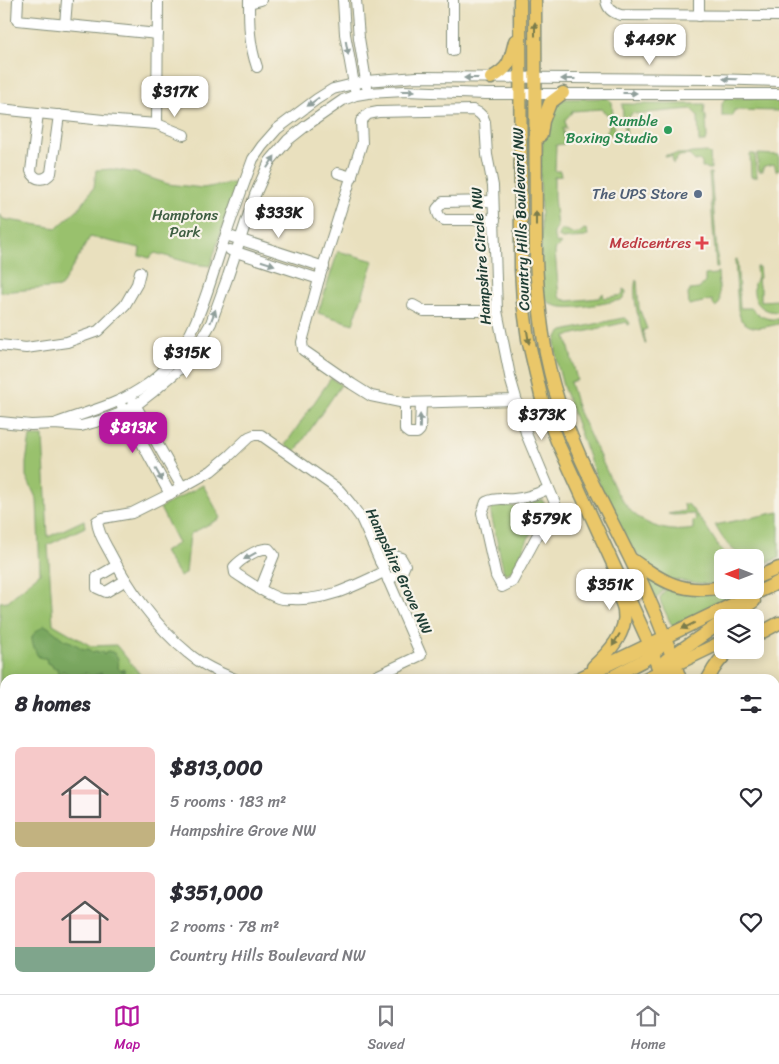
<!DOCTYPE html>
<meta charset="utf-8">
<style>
body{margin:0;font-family:Sriracha,sans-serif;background:#f7f7f7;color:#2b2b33;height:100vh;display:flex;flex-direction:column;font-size:19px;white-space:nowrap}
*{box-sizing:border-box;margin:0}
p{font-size:16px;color:#7c7c81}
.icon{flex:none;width:28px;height:28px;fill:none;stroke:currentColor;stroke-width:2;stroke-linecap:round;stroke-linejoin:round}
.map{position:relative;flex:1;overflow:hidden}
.sheet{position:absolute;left:0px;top:674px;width:780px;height:321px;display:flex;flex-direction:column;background:#fff;border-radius:15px 15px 0 0;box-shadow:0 2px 12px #0003}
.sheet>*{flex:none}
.needle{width:32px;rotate:270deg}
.buttons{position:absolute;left:714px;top:549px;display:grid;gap:10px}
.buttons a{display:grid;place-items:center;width:50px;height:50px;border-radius:8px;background:#fff;box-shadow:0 2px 12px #0003;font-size:25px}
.price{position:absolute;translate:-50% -42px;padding:0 11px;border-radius:10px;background:#fff;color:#222;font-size:16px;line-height:32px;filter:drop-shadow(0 1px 2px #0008)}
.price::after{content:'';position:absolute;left:50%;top:30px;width:15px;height:11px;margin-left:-8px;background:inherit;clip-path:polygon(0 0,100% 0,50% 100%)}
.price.selected{background:#b5179e;color:#fff}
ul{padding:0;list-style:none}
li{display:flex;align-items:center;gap:15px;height:125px;padding:0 15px}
li span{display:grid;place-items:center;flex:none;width:140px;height:100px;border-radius:8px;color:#555}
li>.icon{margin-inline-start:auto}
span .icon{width:60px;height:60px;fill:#fffc;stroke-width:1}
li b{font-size:21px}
h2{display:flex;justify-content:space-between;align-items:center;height:60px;padding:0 15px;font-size:21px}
.tabs{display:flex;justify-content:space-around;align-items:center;height:70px;border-top:1px solid #e1e1e2;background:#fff;font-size:14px;color:#7c7c81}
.tabs a{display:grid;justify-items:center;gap:2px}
.tabs .selected{color:#b5179e}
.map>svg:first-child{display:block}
</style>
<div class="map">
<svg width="779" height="994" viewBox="0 0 779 994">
<rect width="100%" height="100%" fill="#f7f3e8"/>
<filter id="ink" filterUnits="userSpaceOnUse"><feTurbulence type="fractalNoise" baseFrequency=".02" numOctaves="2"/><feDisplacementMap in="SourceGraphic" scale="10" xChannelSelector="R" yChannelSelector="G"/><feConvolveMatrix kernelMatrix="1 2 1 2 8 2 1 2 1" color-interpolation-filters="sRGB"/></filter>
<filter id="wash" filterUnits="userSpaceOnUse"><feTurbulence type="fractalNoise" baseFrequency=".0096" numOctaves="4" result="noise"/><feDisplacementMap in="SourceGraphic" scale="20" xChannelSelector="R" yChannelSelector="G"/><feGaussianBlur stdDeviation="1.12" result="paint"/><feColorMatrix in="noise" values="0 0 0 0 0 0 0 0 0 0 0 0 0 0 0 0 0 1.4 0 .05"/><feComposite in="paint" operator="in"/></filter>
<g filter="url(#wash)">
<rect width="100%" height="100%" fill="#e9e0be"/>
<!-- green -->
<g fill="#99c16d" stroke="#5c7f50">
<path d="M607,98L612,102L614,134L604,135L609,128L608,115L601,109L573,111L565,120L566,129L563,128L564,144L556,145L555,171H560L561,176L554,177V197L557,227C553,232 553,237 556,242L561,244L556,248L555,252L559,296L562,299L568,301L599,298L603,293L604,298L623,295V289L626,291C626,295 624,297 621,300C603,303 558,315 546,300C544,297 543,293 542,289L540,170L544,128L554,106L565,99Z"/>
<path d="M725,98H779V111L734,110L733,116H722V104Z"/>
<path d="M622,104H705L704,114L706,116L707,139L705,142H699L698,116L691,109L647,113L646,114H642L641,113L635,114L633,112L627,120V124L626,125L627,140H625Z"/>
<path d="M707,152L710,154L711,169H708V168H702V163L699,160L695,161L689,155L679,156L673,164L672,156L665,157L666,155Z"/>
<path d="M750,154H755L757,177H751Z"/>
<path d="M757,154L779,155V170L776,171L775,166L774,164L765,166L763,167V171H759Z"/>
<path d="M112,169L136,173L168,184L203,188L231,183L237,184L210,266L194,264L155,253L149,258L143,256H139L140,248L90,237L61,287L0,292V214L3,219L57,228L78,209L94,187L96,170Z"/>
<path d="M709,173H711L718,268H716Z"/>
<path d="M584,229L587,230L588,235L585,237L562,239L559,237V233L561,230C572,229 573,240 584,229Z"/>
<path d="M338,251L374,261L353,324L318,313Z"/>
<path d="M737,259L740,308H751C760,317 767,320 779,319V324C763,327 754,332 741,320L738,310L735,260Z"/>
<path d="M756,267H759L760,278H758L759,287L761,288V301L778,300L779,312C760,312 752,301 754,283L755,282L757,277Z"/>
<path d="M717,272H718L720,301L719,304L715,307L713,304L712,300L689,305L688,294L690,290L699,289L705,282V275L716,274Z"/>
<path d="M636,280L637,281L639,308L647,329L643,330L646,344H645C641,328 631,296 636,280Z"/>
<path d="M623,318C627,318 629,321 630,324L628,325L627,322L566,336L577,380L570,382L578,410L616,491C622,499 626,507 633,513C649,528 673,533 693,529V522L696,519L694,514L673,515L668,514L685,511L684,504H688L705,525L721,550L730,557L722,558V583L713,585L667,579L642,560L628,542L598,482L563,386L557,363L555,343L558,335L563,331Z"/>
<path d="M331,378L341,385L295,452L285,445Z"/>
<path d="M30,436H43L48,537L84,520L85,527L48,545L53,624L91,646L116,645L144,679H5V742L0,740V602L8,601L40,573L37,500L26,476V463Z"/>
<path d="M203,485L221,518L190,534L186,573L180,577L164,552L178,543L160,508Z"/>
<path d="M540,500L543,501L545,505L512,571L508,573H504L491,514V509L498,505L517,507Z"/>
<path d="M779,512V558L769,562L755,560V558C735,558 723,540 715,525Z"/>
<path d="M650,579L664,587V589L656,599L647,581Z"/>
<path d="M666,589L719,593L733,590H752L674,628L672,626L660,601V598Z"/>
<rect x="513" y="990" width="141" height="4"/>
</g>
<!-- forest -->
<path fill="#7aa760" stroke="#4c724a" d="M44,625L48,627L63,639L73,643L83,649H89L92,652L97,651V652H102L104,655L107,651C118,652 119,659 118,668L121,671L124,669V674L127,679H83L102,675V673L91,676C84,671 85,674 79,675C74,676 67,674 63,671L58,675L57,668H53L52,665L47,663L46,658C43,658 40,658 38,656C36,654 31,640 32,637C34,632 40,629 44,625Z"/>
</g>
<g filter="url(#ink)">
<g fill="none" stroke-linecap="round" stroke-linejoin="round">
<!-- minor casing -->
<g stroke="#848e79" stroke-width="12">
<g id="minor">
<path d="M18,0L17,20L158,34"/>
<path d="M249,0C249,24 249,44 257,67"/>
<path d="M343,0L345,34L355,90"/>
<path d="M356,0L359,38L367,87"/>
<path d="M453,0V51"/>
<path d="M606,0C607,9 613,13 621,15L779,16"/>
<path d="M699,0V16"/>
<path d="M249,3L261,0"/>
<path d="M65,25L67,0"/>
<path d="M0,109L103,120L157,124L184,135"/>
<path d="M38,113L31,171C35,181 45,181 51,173L59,115"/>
<path d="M157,124L158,0"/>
<path d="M338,173L352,177"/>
<path d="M493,201L443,202L437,209C438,215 439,217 444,220H495"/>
<path d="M226,235L324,267"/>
<path d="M230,250L319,279"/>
<path d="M413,305L424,311H497"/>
<path d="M0,345L26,348L67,342L98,331L125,305L137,284L140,272"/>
<path d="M516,400L405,403L371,396L352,384L303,350L302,342L319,279L362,143L361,121L368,114L378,112L473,110L479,113L483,117L485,122L487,155L493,186L497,311L511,381L527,436L555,503L512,582L502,587L496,576L482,513L486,502C498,497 502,500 514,499C526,498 537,494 548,489"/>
<path d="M133,401L182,487"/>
<path d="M405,403V430L409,433H417L420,430L421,403"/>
<path d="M122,407L170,494"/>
<path d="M0,422L31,425L54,424L81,426L103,420L124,412L136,405L154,391L180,369L195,351L211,323L228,276L255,195L270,161L288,140L307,125L343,100L356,95L368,93L405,91L486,94H779"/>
<path d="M57,423C77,415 99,410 118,401C128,397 139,390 148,384C194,350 204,300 221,249C231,219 242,189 253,159L262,146L277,129L317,99L333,89L366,81L417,77L713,79L779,81"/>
<path d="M380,562L395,556L401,558L405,565L402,572L388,580"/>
<path d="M116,566L97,577V588L106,592L126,580"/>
<path d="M260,590L274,555L269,549C259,547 240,560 234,567L235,573C249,582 262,592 278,598C283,600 288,599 293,599C327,601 354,586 384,572"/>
<path d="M235,679C218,672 202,665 188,653C156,627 127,586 108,549C103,540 98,532 97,521L103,518L132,513L170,494L211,471L230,455L249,437L254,435H261L339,490L350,503L361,518L370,538L421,655L370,679"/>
<path d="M0,789L5,792"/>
<path d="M0,852L5,851"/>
<path d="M185,990V994"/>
<path d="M470,990V994"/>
<path d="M663,990V994"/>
<path d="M46,994L48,990"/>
<path d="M288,994L289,990"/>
<path d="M379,994V990"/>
</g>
</g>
<!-- major casing -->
<g stroke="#848e79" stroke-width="15">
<g id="major">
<path d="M520,0L521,269L523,302L528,339L542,400L549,420L557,441L650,645L662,679"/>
<path d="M535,0L536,260C538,303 542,345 554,387C571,447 602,501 629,556C649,596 666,637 680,679"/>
<path d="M491,78C510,68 510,61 515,41"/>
<path d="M541,135L543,121L550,103L563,93"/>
<path d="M631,559C662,581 682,595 722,587"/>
<path d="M755,578L779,568"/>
<path d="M730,618L754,601"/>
<path d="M755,636L779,623"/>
<path d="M666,660L722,622"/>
<path d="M593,667C608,653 628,633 624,610C623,604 619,597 617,591"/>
<path d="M578,679L779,582"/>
<path d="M608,679L644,660L659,648"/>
<path d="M645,679L722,642"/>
<path d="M708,679C714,667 721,657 731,650"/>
<path d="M0,924L5,923"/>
<path d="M0,936L5,935"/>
<path d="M722,990V994"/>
<path d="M736,990V994"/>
</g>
</g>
<!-- minor -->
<use href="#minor" stroke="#fff" stroke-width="10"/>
<!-- major -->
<use href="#major" stroke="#eac769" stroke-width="12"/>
</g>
<!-- one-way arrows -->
<defs><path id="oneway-solid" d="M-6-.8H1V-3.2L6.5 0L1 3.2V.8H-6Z" transform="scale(1.25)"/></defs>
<g fill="#7a7b4c">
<use href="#oneway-solid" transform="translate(535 29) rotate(-90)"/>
<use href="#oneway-solid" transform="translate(536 218) rotate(-90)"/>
<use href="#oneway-solid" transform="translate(528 337) rotate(81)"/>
<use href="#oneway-solid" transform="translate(688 626) rotate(154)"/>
<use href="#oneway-solid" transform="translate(616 640) rotate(121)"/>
</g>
<g fill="#8f9e9a">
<use href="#oneway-solid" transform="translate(347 48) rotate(80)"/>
<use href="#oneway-solid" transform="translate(471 78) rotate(180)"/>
<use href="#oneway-solid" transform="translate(568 79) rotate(-180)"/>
<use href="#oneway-solid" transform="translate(730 79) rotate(-178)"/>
<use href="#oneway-solid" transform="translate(408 91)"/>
<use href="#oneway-solid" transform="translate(630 93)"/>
<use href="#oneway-solid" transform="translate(313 102) rotate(144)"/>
<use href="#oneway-solid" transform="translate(271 162) rotate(-57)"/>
<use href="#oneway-solid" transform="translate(268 263) rotate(18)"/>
<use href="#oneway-solid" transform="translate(213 316) rotate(-69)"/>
<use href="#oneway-solid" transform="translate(420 421) rotate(-89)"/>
<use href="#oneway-solid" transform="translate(159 475) rotate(61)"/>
<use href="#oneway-solid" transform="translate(250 556) rotate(151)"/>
</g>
</g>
<!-- markers -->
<circle fill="#2e9e5b" stroke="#f7f3e8" stroke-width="2" cx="668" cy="130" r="5"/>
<circle fill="#5c6f8a" stroke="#f7f3e8" stroke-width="2" cx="698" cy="194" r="5"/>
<path fill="#e0444e" stroke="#f7f3e8" stroke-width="2" d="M699.5 235.5h5v5h5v5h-5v5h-5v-5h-5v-5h5z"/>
<g text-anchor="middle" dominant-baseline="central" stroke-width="4.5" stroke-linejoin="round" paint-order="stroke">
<!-- leisure labels -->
<g font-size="15" fill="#27864d" stroke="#f7f3e8" text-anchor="end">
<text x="658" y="121">Rumble<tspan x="658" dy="17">Boxing Studio</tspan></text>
</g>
<!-- service labels -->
<g font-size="15" fill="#4e5e75" stroke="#f7f3e8" text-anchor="end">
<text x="688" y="194">The UPS Store</text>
</g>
<!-- park labels -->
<g font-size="15" fill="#3e5e42" stroke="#f7f3e8">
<text x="185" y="215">Hamptons<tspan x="185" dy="17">Park</tspan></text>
</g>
<!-- street labels -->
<g font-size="15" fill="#1f3d34" stroke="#f7f3e8">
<text transform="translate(521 219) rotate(-92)">Country Hills Boulevard NW</text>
<text transform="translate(481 256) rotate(-94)">Hampshire Circle NW</text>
<text transform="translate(399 571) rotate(65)">Hampshire Grove NW</text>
</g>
<!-- health labels -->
<g font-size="15" fill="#be3a42" stroke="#f7f3e8" text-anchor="end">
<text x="691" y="243">Medicentres</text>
</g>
</g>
</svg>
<div class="buttons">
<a><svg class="needle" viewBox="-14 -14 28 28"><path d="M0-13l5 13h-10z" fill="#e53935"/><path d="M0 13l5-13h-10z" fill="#7c7c81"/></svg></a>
<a><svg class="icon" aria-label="layers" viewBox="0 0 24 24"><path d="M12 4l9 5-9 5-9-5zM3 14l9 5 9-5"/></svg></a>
</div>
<b class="price" style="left:650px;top:66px">$449K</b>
<b class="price" style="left:175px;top:118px">$317K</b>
<b class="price" style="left:279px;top:239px">$333K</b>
<b class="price" style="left:187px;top:379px">$315K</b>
<b class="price" style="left:542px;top:441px">$373K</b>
<b class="price selected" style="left:133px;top:454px">$813K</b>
<b class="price" style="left:546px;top:545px">$579K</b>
<b class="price" style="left:610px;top:611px">$351K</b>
<section class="sheet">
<h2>8 homes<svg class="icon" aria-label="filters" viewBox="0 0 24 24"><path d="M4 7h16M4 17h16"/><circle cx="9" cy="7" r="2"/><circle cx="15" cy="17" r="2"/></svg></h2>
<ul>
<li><span style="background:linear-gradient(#f6c9c9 75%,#c2b280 0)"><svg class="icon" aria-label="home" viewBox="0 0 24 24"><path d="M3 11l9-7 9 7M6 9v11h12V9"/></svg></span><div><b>$813,000</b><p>5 rooms · 183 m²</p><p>Hampshire Grove NW</p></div><svg class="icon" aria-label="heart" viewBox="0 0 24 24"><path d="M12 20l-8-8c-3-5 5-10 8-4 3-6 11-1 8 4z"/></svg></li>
<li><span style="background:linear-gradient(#f6c9c9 75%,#7fa58c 0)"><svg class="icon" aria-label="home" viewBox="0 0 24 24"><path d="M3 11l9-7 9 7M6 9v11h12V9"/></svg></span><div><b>$351,000</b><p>2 rooms · 78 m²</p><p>Country Hills Boulevard NW</p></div><svg class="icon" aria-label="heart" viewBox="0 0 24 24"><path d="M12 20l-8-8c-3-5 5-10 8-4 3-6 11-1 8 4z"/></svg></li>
</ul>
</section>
</div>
<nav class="tabs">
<a class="selected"><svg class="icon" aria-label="map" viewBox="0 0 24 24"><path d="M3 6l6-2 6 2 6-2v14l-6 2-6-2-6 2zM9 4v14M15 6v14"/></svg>Map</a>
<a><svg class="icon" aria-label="saved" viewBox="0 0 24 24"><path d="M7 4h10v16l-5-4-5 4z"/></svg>Saved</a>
<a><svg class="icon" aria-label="home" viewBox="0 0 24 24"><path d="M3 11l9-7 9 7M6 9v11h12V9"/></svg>Home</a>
</nav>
